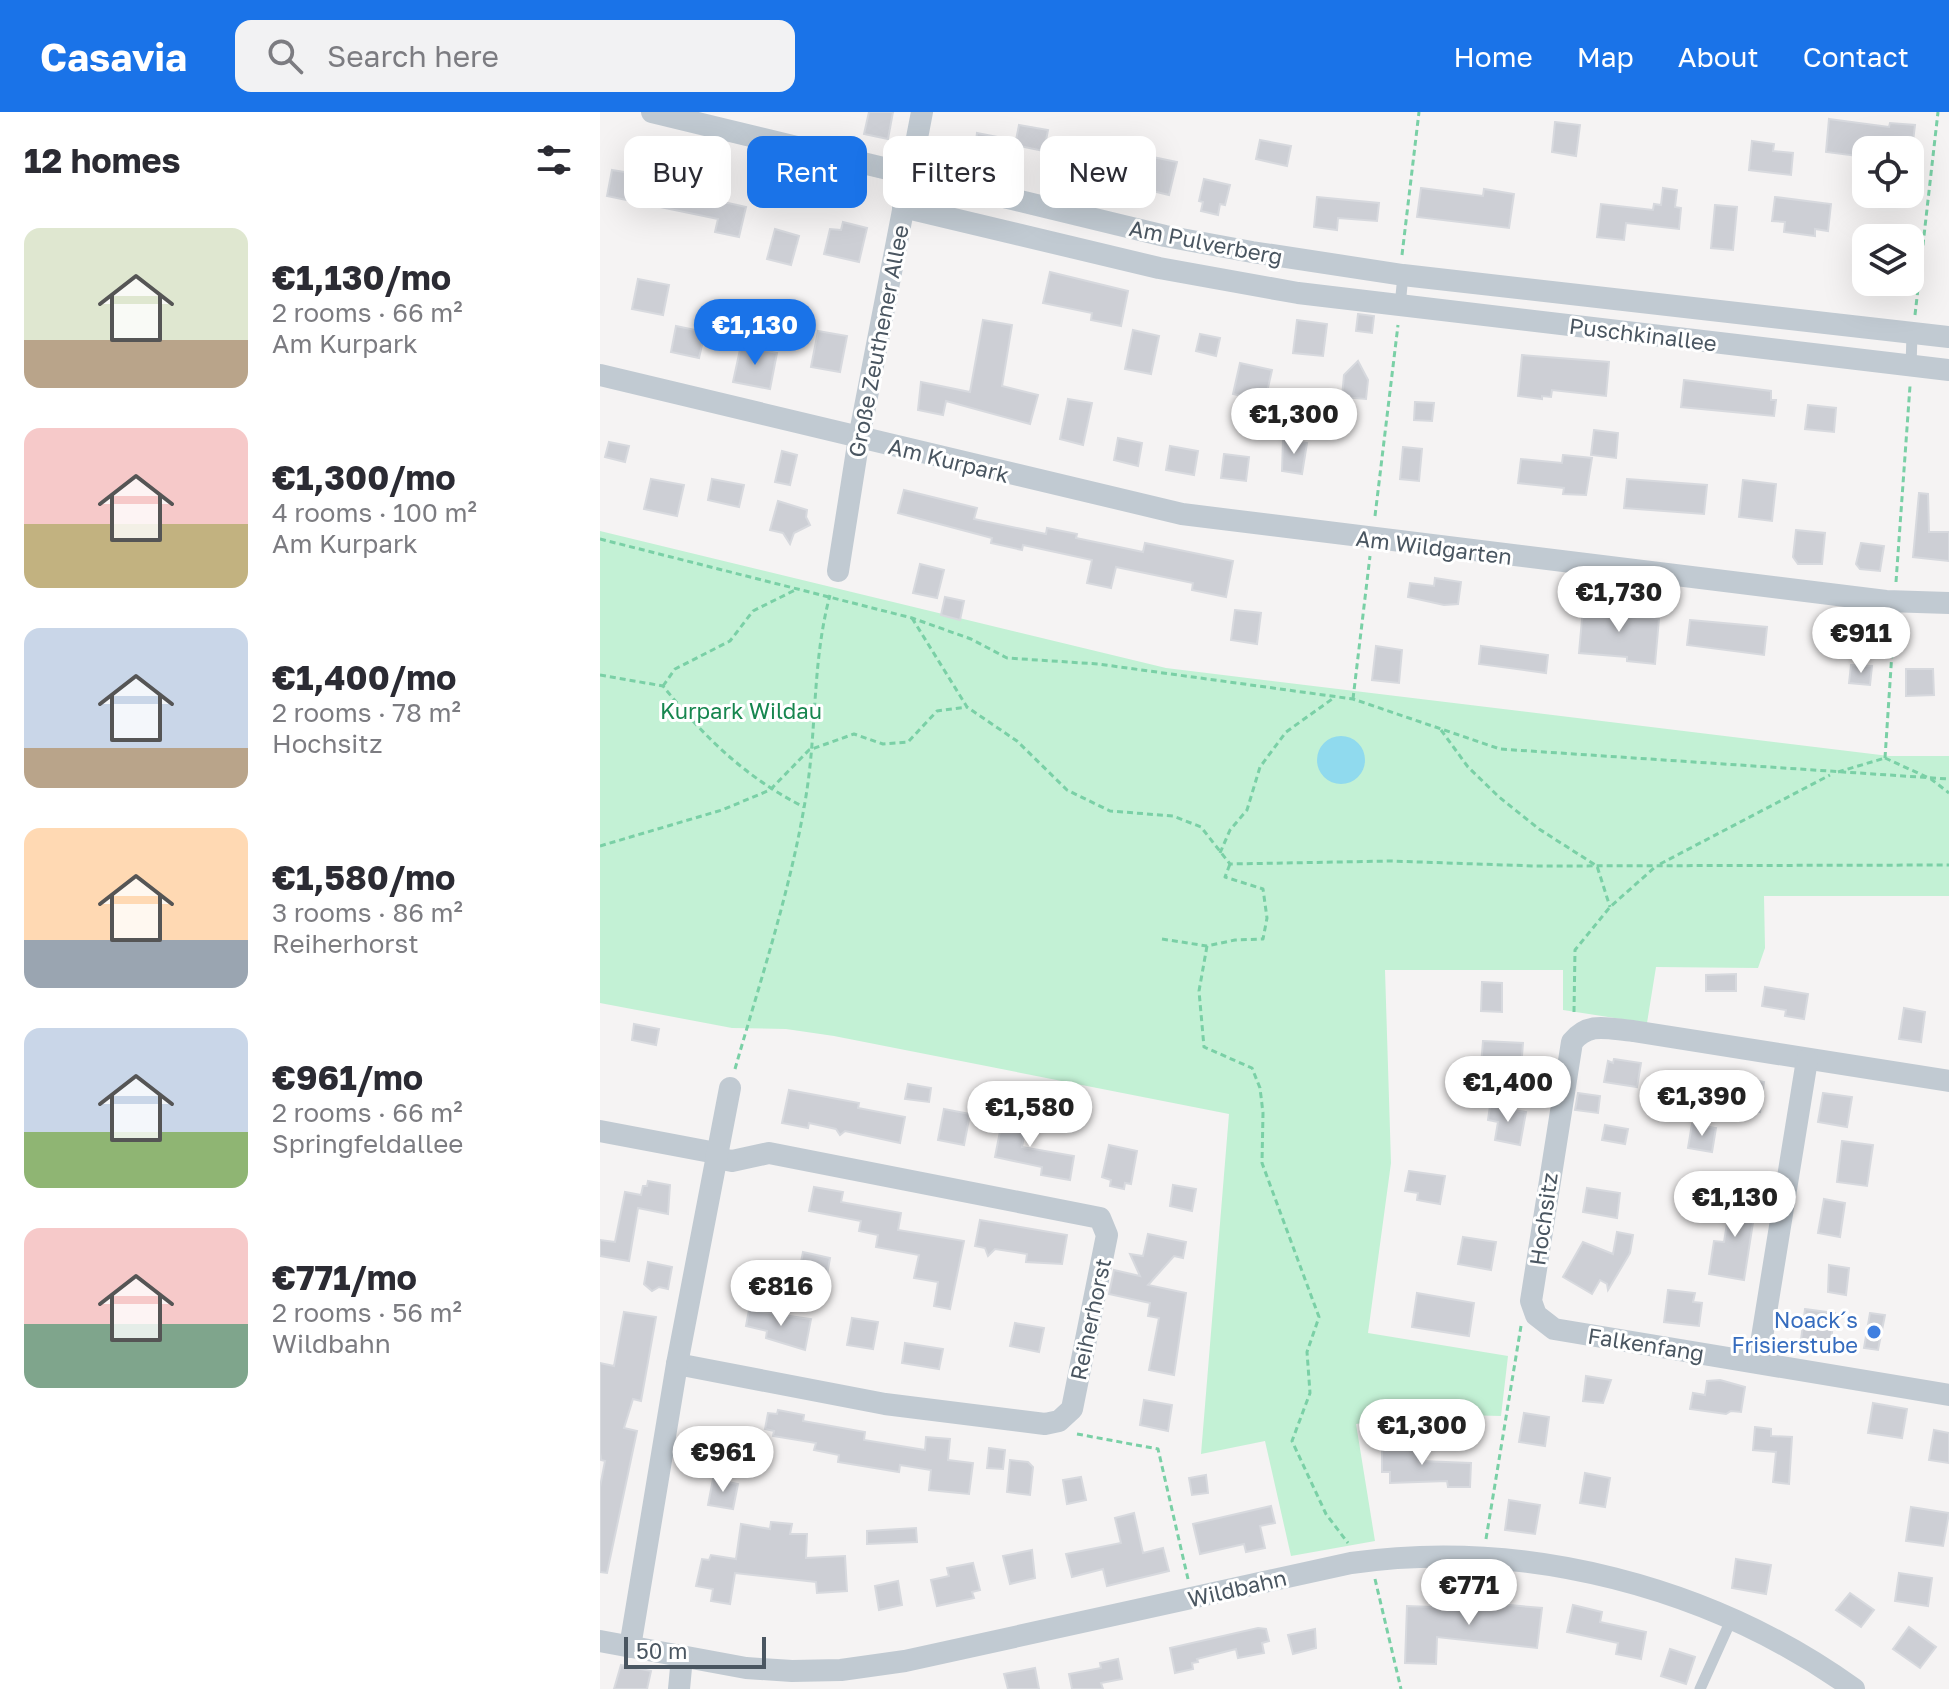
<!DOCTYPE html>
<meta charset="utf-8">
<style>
body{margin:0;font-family:"Golos Text",sans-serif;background:#f2f2f3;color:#2b2b33;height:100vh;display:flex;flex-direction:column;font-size:30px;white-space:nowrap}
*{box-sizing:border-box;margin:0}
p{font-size:26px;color:#7c7c81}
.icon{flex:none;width:44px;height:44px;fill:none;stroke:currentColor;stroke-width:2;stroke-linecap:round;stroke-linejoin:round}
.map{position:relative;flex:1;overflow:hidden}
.panel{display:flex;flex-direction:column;background:#fff;width:600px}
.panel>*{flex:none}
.hud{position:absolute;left:24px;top:24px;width:760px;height:72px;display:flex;gap:16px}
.buttons{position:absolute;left:1252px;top:24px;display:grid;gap:16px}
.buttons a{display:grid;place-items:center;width:72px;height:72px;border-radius:16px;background:#fff;box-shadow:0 8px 32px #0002;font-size:40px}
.scale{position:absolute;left:24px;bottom:20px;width:142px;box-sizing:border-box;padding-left:8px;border:4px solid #4a5661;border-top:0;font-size:22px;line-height:28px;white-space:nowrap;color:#4a5661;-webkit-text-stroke:6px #fff;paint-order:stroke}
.price{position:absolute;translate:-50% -68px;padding:0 18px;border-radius:28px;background:#fff;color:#222;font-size:26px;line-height:52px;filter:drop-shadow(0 2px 4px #0008)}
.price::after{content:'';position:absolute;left:50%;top:48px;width:24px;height:18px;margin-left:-12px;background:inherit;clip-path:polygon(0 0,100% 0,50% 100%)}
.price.selected{background:#1a73e8;color:#fff}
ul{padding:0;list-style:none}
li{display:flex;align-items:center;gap:24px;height:200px;padding:0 24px}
li span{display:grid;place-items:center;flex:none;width:224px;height:160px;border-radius:16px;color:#555}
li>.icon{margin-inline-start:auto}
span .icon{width:96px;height:96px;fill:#fffc;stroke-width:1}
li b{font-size:34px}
h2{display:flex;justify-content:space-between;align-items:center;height:96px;padding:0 24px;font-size:34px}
.tag{padding:0 28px;border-radius:16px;background:#fff;box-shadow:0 8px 32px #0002;font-size:28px;line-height:72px}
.tag.selected{background:#1a73e8;color:#fff}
header{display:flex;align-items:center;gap:48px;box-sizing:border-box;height:112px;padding:0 40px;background:#1a73e8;color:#fff}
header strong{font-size:38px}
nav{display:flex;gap:44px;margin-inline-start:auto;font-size:28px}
.search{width:560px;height:72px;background:#f2f2f3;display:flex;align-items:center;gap:20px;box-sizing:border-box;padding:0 28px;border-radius:16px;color:#7c7c81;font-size:30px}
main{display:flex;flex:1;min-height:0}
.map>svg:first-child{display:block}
</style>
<header>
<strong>Casavia</strong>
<div class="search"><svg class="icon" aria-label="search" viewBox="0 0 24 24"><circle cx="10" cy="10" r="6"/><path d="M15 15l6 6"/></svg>Search here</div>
<nav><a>Home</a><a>Map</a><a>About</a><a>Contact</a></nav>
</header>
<main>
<section class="panel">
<h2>12 homes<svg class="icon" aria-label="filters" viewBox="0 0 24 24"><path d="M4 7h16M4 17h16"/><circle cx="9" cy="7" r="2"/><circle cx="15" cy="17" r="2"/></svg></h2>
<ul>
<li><span style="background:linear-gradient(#dfe7d0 70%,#b9a48a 0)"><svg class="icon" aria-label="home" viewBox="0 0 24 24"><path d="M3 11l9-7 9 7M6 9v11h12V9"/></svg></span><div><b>€1,130/mo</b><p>2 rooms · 66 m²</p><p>Am Kurpark</p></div></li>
<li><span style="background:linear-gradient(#f6c9c9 60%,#c2b280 0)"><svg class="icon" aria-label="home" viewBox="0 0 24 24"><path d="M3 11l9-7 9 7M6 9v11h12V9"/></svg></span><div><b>€1,300/mo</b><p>4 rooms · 100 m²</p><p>Am Kurpark</p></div></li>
<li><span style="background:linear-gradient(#c9d6e8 75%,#b9a48a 0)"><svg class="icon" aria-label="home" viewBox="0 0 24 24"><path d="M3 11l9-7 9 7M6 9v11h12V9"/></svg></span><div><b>€1,400/mo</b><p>2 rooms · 78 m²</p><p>Hochsitz</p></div></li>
<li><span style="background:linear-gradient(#ffd9b3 70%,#9aa5b1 0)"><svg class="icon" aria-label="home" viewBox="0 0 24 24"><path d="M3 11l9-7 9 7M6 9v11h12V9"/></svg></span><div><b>€1,580/mo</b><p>3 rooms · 86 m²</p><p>Reiherhorst</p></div></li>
<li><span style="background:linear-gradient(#c9d6e8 65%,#8fb573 0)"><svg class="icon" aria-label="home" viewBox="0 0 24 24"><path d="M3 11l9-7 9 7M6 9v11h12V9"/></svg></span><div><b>€961/mo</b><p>2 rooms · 66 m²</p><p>Springfeldallee</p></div></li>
<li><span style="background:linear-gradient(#f6c9c9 60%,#7fa58c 0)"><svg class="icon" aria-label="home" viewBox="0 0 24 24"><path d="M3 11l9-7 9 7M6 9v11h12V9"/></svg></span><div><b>€771/mo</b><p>2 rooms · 56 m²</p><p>Wildbahn</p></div></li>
</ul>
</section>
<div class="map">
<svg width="1349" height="1577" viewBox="0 0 1349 1577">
<rect width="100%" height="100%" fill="#f5f3f3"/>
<!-- green -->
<path fill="#c3f1d5" d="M0,419L566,556L1289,644H1349V784H1164L1165,836L1158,856L1056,855L1047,911L963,898V858H785L791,1051L768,1221L908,1244L901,1304L820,1302L756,1312L775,1429L691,1444L665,1329L601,1342L629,1002L234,924L186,917L132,916L0,891Z"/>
<!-- water -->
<circle fill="#90daee" cx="741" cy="648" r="24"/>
<!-- building -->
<g fill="#cdcfd5" stroke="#d7d9de" stroke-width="2">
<path d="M269,0H293L288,27L264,22Z"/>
<path d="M1229,7L1289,15L1290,11L1315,13L1312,38L1266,33L1265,45L1226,40Z"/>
<path d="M955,10L980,13L976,44L952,40Z"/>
<path d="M419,13L448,18L444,39L415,33Z"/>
<path d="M377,21L408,27L402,56L366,48L370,28L376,29Z"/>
<path d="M660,28L691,34L687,54L656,47Z"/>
<path d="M1152,29L1174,32L1173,39L1193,41L1191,63L1149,58Z"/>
<path d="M548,44L577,50L569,83L540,76Z"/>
<path d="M12,58L100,72L97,84L146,95L139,125L115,120L118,107L7,84Z"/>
<path d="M604,67L630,73L625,93L620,92L618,103L601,99L603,90L599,89Z"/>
<path d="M821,76L883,84L884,77L914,82L909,116L817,105Z"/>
<path d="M1063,76L1077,78L1075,95L1081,96L1079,117L1026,111L1024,128L997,125L1001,92L1053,98L1054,92L1061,93Z"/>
<path d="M717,85L779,91L777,109L738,106L737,118L714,115Z"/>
<path d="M1175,85L1231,92L1228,119L1215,117V124L1184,120L1185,110L1172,109Z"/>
<path d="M1115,93L1137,95L1133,138L1111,136Z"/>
<path d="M243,110L267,116L259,150L224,142L230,117L241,118Z"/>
<path d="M175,117L199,124L191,153L167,147Z"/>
<path d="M450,160L528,179L521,214L491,208L492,201L443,191Z"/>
<path d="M38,167L69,173L63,203L32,197Z"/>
<path d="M758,202L774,204L772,221L756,219Z"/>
<path d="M383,208L412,213L402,274L438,283L430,312L346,289L343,303L318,298L321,270L370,280Z"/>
<path d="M697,208L727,212L723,244L693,241Z"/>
<path d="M76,214L105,220L99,246L71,240Z"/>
<path d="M533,218L559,224L551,262L525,257Z"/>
<path d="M218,219L247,224L240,260L211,255Z"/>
<path d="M600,222L620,226L616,244L596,239Z"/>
<path d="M141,233L177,241L170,277L133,270Z"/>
<path d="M922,243L1009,250L1006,284L952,278L951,285L942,284V287L918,284Z"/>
<path d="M758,249L768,268L766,287L742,285L744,263Z"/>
<path d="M640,251L672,258L665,289L633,282Z"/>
<path d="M1084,268L1171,279V288H1176L1174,304L1081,295Z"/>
<path d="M468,287L492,291L483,333L460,327Z"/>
<path d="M815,290L834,291L832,309L814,308Z"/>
<path d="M1208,293L1236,296L1234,320L1205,317Z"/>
<path d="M994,318L1018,321L1016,346L991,343Z"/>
<path d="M518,326L542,331L538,354L514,348Z"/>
<path d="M683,327L707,331L702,362L682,359Z"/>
<path d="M9,330L29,334L25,350L5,345Z"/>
<path d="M570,334L598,339L594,363L566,358Z"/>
<path d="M803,335L822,337L819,369L800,367Z"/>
<path d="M182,339L197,343L190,373L175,370Z"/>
<path d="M624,342L649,345L646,369L621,366Z"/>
<path d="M963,343L992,346L986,383L963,382L964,376L918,371L921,347L962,351Z"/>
<path d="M51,367L84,373L77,404L44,397Z"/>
<path d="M112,367L144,373L139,395L108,388Z"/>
<path d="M1027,367L1107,373L1104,402L1024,396Z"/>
<path d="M1143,368L1176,372L1172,409L1139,405Z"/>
<path d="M304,378L377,396L374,407L446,422L447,416L477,422L476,426L543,440L545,431L633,449L626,485L592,478L593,471L516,455L511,476L487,471L492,448L423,433L422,438L391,431L392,426L298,401Z"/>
<path d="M1319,381L1328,382L1329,420H1349V449L1313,445Z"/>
<path d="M178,389L207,398L206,405L210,413L194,421L190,432L183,421L170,418Z"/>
<path d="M1196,418L1225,421L1222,452H1198L1193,445Z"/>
<path d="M1261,431L1284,434L1280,459L1260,457L1256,452Z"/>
<path d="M320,452L344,458L337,486L313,481Z"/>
<path d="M835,466L861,470L858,492L844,493L808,485L810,471L834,474Z"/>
<path d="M345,485L364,489L360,508L341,503Z"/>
<path d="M1003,487L1023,488L1021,504L1059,507L1055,552L1027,549V545L979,541L983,496L1003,498Z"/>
<path d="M635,498L661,501L657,532L631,528Z"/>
<path d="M1090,508L1167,515L1164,543L1087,533Z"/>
<path d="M776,534L802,538L799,571L772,568Z"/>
<path d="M881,534L948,543L946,561L879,552Z"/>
<path d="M1251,553L1272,554L1270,573L1249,571Z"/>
<path d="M1306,557H1333L1334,583L1306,584Z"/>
<path d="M1136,862V879H1106V863Z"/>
<path d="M882,870L902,871V900L881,899Z"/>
<path d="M1165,875L1208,882L1204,907L1185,904L1186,898L1162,894Z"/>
<path d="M1304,896L1325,900L1321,930L1299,927Z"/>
<path d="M34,912L59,917L56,933L32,928Z"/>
<path d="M883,929L923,931L921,957L881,954Z"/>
<path d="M1014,947L1041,951L1037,975L1004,970L1008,949L1013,951Z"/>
<path d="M1150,967L1164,970L1160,1000L1133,996L1135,979L1148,980Z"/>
<path d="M308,972L331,976L329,990L305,987Z"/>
<path d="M189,978L259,991L258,996L305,1005L300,1031L245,1019L240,1023L236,1017L209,1011L208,1016L182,1011Z"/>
<path d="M978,981L1000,984L998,1001L975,998Z"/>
<path d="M1223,981L1252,985L1247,1015L1218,1010Z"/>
<path d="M890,994L926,1000L920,1033L895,1028L898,1010L888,1008Z"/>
<path d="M344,997L370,1002L364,1033L338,1028Z"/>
<path d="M404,999L428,1004L422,1035L474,1044L470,1068L441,1063L442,1055L395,1045Z"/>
<path d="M1092,1012L1116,1016L1112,1040L1088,1036Z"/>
<path d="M1005,1013L1028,1017L1025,1032L1002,1028Z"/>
<path d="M1242,1029L1273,1033L1267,1074L1237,1070Z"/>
<path d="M509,1033L537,1039L531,1072L525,1071L524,1077L510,1074L511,1068L502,1065Z"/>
<path d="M809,1059L845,1064L840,1092L817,1088L818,1081L805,1079Z"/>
<path d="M48,1069L70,1073L68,1102L38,1096L29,1149L0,1144V1128L15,1130L25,1080L41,1083L43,1074H47Z"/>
<path d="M573,1073L596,1077L592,1099L570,1094Z"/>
<path d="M214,1075L243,1080L241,1090L301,1101L298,1118L364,1129L350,1197L334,1194L338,1170L314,1166L319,1143L276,1135L278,1123L259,1119L261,1109L209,1099Z"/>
<path d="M987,1076L1020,1081L1017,1106L983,1100Z"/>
<path d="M1132,1081L1157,1085L1144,1168L1109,1162L1114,1129L1124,1130Z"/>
<path d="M1224,1087L1245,1091L1240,1125L1218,1121Z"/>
<path d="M380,1108L467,1123L462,1152L426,1150L427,1142L395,1137L388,1144L385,1136L375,1134Z"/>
<path d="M1017,1120L1033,1123L1030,1141L1008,1178L1007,1172L1000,1168L992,1182L963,1165L983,1130L1013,1142Z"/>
<path d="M548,1122L586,1130L583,1146L574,1144L548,1173L586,1181L574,1263L549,1258L559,1206L548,1204L550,1191L509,1182L514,1158L540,1164L530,1142L543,1144Z"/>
<path d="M863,1125L896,1130L891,1158L858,1152Z"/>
<path d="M203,1140L230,1146L225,1175L197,1170Z"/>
<path d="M48,1150L72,1155L68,1177L59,1175L52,1179L44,1172Z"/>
<path d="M1229,1153L1249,1156L1246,1183L1228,1180Z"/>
<path d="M1068,1178L1095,1181L1093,1190L1102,1191L1099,1214L1064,1210Z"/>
<path d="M817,1181L874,1191L869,1224L812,1215Z"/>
<path d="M1205,1197L1235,1201L1230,1233L1201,1228Z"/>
<path d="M149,1198L211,1207L205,1238L166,1226L167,1219L146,1214Z"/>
<path d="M24,1200L56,1205L41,1289L33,1287L24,1316L37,1319L7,1461L0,1460V1375L5,1349L1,1348L0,1340V1251L14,1254Z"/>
<path d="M1270,1201L1285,1203L1278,1238L1264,1236Z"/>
<path d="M252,1206L278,1210L273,1237L247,1233Z"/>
<path d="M415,1211L444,1216L439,1240L410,1234Z"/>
<path d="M305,1231L343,1237L339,1257L302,1251Z"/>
<path d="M986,1264L1011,1268L1003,1291L983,1289Z"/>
<path d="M1120,1268L1145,1275L1141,1300L1131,1299L1126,1302L1090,1297L1093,1281L1105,1283L1107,1269Z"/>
<path d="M544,1288L572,1293L568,1319L540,1313Z"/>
<path d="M1273,1291L1307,1297L1302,1326L1268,1321Z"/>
<path d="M178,1298L204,1303L203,1309L265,1320L264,1328L325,1338L326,1325L350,1327L348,1348L373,1351L369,1382L329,1378L331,1358L300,1353L299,1360L238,1350L239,1343L214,1338L216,1331L173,1324L174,1319L165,1317L168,1301L177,1302Z"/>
<path d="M924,1301L949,1305L945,1334L919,1330Z"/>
<path d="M1155,1315L1171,1317V1324L1192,1325L1189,1372L1173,1370L1176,1340L1153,1338Z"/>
<path d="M1334,1318L1349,1321V1351L1329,1348Z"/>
<path d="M782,1332H819L820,1349L871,1351L870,1375H848L847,1369L790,1371V1360H782Z"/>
<path d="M389,1336L405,1338L403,1357L387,1356Z"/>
<path d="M410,1348L428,1350L433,1355L430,1383L407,1380Z"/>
<path d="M985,1361L1010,1366L1005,1395L980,1391Z"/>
<path d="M606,1363L608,1381L592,1383L589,1366Z"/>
<path d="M481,1365L486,1388L467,1392L463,1368Z"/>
<path d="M113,1367L138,1372L133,1397L108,1393Z"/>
<path d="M909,1388L940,1393L935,1422L905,1418Z"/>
<path d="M671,1394L675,1411L660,1414L665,1436L646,1440L644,1432L600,1442L593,1412Z"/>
<path d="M1311,1395L1349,1401L1343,1434L1306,1429Z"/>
<path d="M534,1401L543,1441L563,1436L569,1459L507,1474L503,1457L472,1465L466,1442L521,1431L515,1406Z"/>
<path d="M171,1410L192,1412L190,1422H207L206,1446L245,1444L247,1479L217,1481L216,1470L135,1461L130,1492L111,1489L113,1477L96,1474L102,1447L109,1448L111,1443L136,1447L141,1412L170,1417Z"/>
<path d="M316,1416L317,1430L267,1432V1419Z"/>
<path d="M432,1438L435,1466L410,1472L403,1444Z"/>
<path d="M1136,1447L1171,1453L1166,1482L1132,1476Z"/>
<path d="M373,1451L380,1478L372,1480L374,1486L337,1494L331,1468L349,1464L347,1456Z"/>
<path d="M1299,1461L1332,1466L1328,1494L1295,1489Z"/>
<path d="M298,1469L302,1493L279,1498L275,1474Z"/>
<path d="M1250,1481L1274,1498L1261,1515L1236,1498Z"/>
<path d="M864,1489L942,1496L937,1536L837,1525L836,1552L805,1551L807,1494L863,1496Z"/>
<path d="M973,1493L1002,1500L1000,1510L1046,1520L1041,1547L1016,1542L1018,1531L967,1520Z"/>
<path d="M1309,1515L1336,1535L1320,1556L1293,1537Z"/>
<path d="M658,1516L666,1517L669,1529L662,1531L664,1541L638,1546L636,1537L597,1547L598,1550L592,1551L593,1557L575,1561L570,1536Z"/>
<path d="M715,1517L716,1536L693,1542L688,1523Z"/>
<path d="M1070,1537L1095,1545L1086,1572L1061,1564Z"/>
<path d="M518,1547L522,1567L501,1571L503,1577H472L469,1562L501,1556L500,1551Z"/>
<path d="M21,1553L51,1559L47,1577H14Z"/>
<path d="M435,1556L439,1577H408L404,1562Z"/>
</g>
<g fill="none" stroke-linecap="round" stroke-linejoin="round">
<!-- path -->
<g stroke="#7ad0a6" stroke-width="3" stroke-dasharray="6 4" stroke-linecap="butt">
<path d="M802,143L819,0"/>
<path d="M1315,203L1338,0"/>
<path d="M775,404L798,213"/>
<path d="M0,427L312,506L371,527L407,546L498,552L753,587L900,637L1349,667"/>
<path d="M1296,470L1310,274"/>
<path d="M312,506L367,595L417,629L467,678L510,699L573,704L601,715L630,752L791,749L935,754L1349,753"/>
<path d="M0,563L63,574C103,624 146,666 204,695"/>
<path d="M63,574L75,557L130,529L153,499L195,478"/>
<path d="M753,587L770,444"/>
<path d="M841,618L868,655L899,685L939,717L997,754L1010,795"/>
<path d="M1285,646L1294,510"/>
<path d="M1285,646L1331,667L1349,681"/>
<path d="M1238,660L1285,646"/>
<path d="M0,734L122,698L170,678L209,638L254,622L283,632L308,630L337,599L367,595"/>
<path d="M620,741L630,718L647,698L660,655L686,620L735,585"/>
<path d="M1060,752L1230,663"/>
<path d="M562,827L607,834L635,828L663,827L667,806L663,777L625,765L630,752"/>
<path d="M607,834L599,879L604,935L652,956L660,976L663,1001L662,1051L719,1205L707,1240L710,1281L692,1329L726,1402L748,1431"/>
<path d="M974,900L975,838L1010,795L1054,756"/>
<path d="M135,957C161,866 191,777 206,684C217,617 212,550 230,483"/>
<path d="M477,1322L558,1337L588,1467"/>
<path d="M886,1427L921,1214"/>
<path d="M775,1467L801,1577"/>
</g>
<!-- lane -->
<g stroke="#c1cad2" stroke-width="11">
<path d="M800,194L803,163"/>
<path d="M1311,255L1312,222"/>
<path d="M1100,1577L1132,1506"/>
</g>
<!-- street -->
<g stroke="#c1cad2" stroke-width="22">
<path d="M52,0L565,124L652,140L803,163L1349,225"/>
<path d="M303,95L559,156L698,181L1349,258"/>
<path d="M0,263L582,402L1286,489L1349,491"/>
<path d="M238,459L259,326L322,0"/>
<path d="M1349,969L1033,919C1008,917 989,909 972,930L931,1189L936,1203L954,1217L1349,1283"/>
<path d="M0,1019L116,1041"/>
<path d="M1158,1250L1207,948"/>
<path d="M77,1252L285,1292L445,1312L459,1309L472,1297L507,1123L500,1106L169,1041L132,1049L116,1046"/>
<path d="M0,1529L146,1556L192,1559L241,1558L305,1549L751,1451C925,1426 1112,1475 1254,1577"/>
<path d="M30,1535L77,1252L130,976"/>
<path d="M79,1577L82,1545"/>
</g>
</g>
<!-- markers -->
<circle fill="#3f7fe0" stroke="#fff" stroke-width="3" cx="1274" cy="1220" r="8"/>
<g text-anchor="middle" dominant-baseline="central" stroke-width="6" stroke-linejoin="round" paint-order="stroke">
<!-- street labels -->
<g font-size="22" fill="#4a5661" stroke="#fff">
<text transform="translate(606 130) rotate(11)">Am Pulverberg</text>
<text transform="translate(1043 222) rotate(7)">Puschkinallee</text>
<text transform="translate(278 229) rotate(-79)">Große Zeuthener Allee</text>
<text transform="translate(349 348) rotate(14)">Am Kurpark</text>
<text transform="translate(834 435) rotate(7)">Am Wildgarten</text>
<text transform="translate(943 1107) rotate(-82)">Hochsitz</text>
<text transform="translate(490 1207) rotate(-78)">Reiherhorst</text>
<text transform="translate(1046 1232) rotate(9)">Falkenfang</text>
<text transform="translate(637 1476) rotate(-13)">Wildbahn</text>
</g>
<!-- park labels -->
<g font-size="22" fill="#17864f" stroke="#fff">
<text x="141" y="598">Kurpark Wildau</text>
</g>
<!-- shop labels -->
<g font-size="22" fill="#366cbe" stroke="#fff" text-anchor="end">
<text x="1258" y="1207">Noack´s<tspan x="1258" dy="25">Frisierstube</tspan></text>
</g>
</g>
</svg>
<div class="buttons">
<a><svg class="icon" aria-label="locate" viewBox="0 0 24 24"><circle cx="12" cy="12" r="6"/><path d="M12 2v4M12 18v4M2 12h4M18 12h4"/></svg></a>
<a><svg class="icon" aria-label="layers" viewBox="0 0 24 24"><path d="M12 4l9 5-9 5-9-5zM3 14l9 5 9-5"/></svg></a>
</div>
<div class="scale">50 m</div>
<b class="price selected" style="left:155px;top:255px">€1,130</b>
<b class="price" style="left:694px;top:344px">€1,300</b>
<b class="price" style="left:1019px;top:522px">€1,730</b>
<b class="price" style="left:1261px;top:563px">€911</b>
<b class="price" style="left:908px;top:1012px">€1,400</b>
<b class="price" style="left:1102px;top:1026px">€1,390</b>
<b class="price" style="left:430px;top:1037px">€1,580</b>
<b class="price" style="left:1135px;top:1127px">€1,130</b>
<b class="price" style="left:181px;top:1216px">€816</b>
<b class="price" style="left:822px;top:1355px">€1,300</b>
<b class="price" style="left:123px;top:1382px">€961</b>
<b class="price" style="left:869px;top:1515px">€771</b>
<div class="hud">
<a class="tag">Buy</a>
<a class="tag selected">Rent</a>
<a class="tag">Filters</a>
<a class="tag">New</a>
</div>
</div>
</main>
